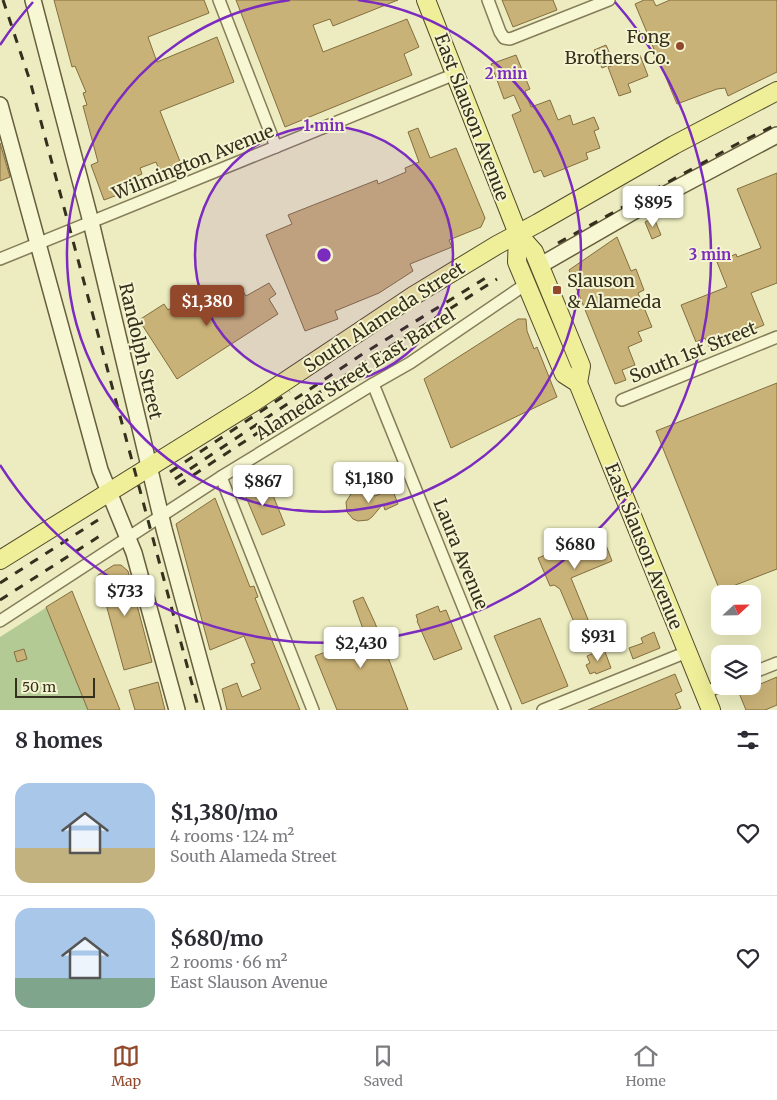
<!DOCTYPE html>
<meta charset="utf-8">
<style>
body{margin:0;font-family:Merriweather,serif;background:#f7f7f7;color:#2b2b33;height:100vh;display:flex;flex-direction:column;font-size:19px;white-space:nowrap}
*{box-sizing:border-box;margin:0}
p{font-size:16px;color:#7c7c81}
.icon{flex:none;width:28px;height:28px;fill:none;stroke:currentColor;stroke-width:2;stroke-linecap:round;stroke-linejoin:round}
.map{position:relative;height:710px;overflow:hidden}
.drawer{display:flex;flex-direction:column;background:#fff;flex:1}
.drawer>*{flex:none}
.needle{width:32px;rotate:68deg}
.tools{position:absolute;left:711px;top:585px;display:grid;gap:10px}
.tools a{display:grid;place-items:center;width:50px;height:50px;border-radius:10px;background:#fff;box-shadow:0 5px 20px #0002;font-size:25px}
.scale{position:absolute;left:15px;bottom:12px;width:80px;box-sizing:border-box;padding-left:5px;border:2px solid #352f1d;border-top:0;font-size:14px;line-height:18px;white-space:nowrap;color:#352f1d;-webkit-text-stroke:4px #f4f4d0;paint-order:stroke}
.price{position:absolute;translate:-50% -42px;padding:0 11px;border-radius:5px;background:#fff;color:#222;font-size:16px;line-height:32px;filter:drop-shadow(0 1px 2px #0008)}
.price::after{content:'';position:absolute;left:50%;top:30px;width:15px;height:11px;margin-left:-8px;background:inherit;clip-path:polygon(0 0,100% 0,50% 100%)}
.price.selected{background:#92482b;color:#fff}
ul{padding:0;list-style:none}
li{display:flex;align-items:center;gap:15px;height:125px;padding:0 15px}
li+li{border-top:1px solid #e1e1e2}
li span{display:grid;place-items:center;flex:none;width:140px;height:100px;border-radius:15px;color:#555}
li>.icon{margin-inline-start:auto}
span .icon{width:60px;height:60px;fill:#fffc;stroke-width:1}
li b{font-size:21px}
h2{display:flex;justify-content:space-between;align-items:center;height:60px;padding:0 15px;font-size:21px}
.dock{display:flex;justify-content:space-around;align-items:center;height:70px;border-top:1px solid #e1e1e2;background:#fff;font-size:14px;color:#7c7c81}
.dock a{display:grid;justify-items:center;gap:2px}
.dock .selected{color:#92482b}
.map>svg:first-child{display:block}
</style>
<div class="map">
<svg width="777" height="710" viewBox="0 0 777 710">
<rect width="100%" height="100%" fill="#ececc0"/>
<!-- green -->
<path fill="#b4ca95" d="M47,607L88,710H0V637Z"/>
<!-- building -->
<g fill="#c9b277" stroke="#836e3f">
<path d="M54,0H204L209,13L148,37L157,62L217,37L234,82L160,111L183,169L162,177L156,162L140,168L142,174L119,184L123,193L104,200L91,165L98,162L83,106L87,105L83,93L86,92L75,66L72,67Z"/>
<path d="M236,0H398L333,26L330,19L313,25L323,52L407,19L419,47L404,54L412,75L285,127Z"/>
<path d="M502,0H553L557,10L513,27Z"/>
<path d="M644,0H653L656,6L670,0H777V72L728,96L725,88L717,89L677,104L635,4Z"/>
<path d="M606,45L614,63L602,68L594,50Z"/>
<path d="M516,55L530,89L525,91L531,107L550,100L558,120L570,115L573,125L594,117L599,129L594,131L600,148L586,153L588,159L544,177L541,170L534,173L512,115L521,111L514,95L504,99L491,64Z"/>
<path d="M640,55L648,76L628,84L631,92L619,96L608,67Z"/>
<path d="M418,128L430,158L456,148L485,218L481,227L449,240L452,247L410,264L413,271L379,293L335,311L338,319L305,331L266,235L292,224L288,215L377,180L378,184L406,172L405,168L419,162L408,132Z"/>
<path d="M0,143L10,177L0,181Z"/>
<path d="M777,173V283L751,293L764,325L709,347L705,338L696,342L681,305L727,287L717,262L736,254L737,257L761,248L737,189Z"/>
<path d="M654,218L661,235L652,239L645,222Z"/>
<path d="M617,237L631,271L636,269L644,290L638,293L652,327L638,332L642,341L628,347L635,365L622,370L626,380L615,384L569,270Z"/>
<path d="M269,283L276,294L269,299L278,314L177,379L139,320L164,304L168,310L180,302L190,317L239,285L246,296Z"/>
<path d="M518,319H526L527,331L534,349L537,347L557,397L451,448L424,379Z"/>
<path d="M777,383V569L720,591L656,431Z"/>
<path d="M255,477L261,492L270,488L285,525L262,535L240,483Z"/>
<path d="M395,488L393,491L398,504L385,510L383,504L372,517L368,520L358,521L353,519L347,512L346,502L351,494L356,491H366L375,496Z"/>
<path d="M215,498L250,587L254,586L258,597L255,598L300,710H227L222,689L237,683L242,697L261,689L251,664L255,663L244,636L210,650L176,524Z"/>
<path d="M601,532L612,561L571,578L589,622L576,627L560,589L554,585L550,586L538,558Z"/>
<path d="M114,565H121L128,571L152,662L124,670L98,575Z"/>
<path d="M72,591L120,710H88L46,607Z"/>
<path d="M363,597L375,623L408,710H337L315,656L328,651L325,644L363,629L353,601Z"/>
<path d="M438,606L440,612L446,610L462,649L434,660L417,621H418L416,615Z"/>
<path d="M540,618L568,686L522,704L494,636Z"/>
<path d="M654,632L660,648L633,659L629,648L643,643L641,638Z"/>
<path d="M24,649L27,659L17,662L14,652Z"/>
<path d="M604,649L611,668L596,674L595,672L590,674L586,665L590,663L587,656Z"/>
<path d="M675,674L682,691L675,694L681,708L675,710H588Z"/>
<path d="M777,677V705L765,710H746L739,693Z"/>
<path d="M158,682L165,710H135L129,690Z"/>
</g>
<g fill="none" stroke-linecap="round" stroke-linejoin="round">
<!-- street casing -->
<g stroke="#857d59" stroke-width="14">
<g id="street">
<path d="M219,0L276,147"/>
<path d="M488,0L500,32L504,38L510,39L609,0"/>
<path d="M0,259L455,74"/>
<path d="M373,384L505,710"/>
<path d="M622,400L777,337"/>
<path d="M221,477L313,710"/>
<path d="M0,621L221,477L373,384L410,363L526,284"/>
<path d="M752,673L777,663"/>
<path d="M704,693L720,686"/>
<path d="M543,710L687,652"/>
</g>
</g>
<!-- secondary casing -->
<g stroke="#665e3c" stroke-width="18">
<g id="secondary">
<path d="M33,0L91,222L164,529L213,710"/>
<path d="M0,105L100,470L134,553L177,710"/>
<path d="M539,266L645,205L777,135"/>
</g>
</g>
<!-- primary casing -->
<g stroke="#524a2d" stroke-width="20">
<g id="primary">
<path d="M426,0L518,234L534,252L581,366L578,383"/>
<path d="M518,234L517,262L564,374L578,383L711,710"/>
<path d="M0,560L254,402L413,296L497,245L538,223L674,145L777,91"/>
</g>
</g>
<!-- street -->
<use href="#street" stroke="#f7f7d3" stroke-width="11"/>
<!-- secondary -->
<use href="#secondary" stroke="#f7f7d3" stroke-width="15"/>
<!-- primary -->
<use href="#primary" stroke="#efee99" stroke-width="18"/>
<!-- rail -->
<g stroke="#352f1d" stroke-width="3" stroke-dasharray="9 9" stroke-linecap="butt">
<path d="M3,0L30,81L199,710"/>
<path d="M558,243L737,144L777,124"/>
<path d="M170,472L290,392"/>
<path d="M175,479L361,355L492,274"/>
<path d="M178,485L366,362L497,279"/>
<path d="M0,583L98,520"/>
<path d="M0,600L106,532"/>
</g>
</g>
<!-- distance rings -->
<circle cx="324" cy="255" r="129" fill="#7b2cbf" fill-opacity=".12"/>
<g fill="none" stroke="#7b2cbf" stroke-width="2.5">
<circle cx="324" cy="255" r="129"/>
<path d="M358 0A257 257 0 1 1 290 0"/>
<path d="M0 45A386 386 0 0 1 33 2M615 2A386 386 0 1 1 0 465"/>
</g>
<!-- markers -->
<g fill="#92482b" stroke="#f4f4d0" stroke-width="2">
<circle cx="680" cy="46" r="5"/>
<rect x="552" y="285" width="10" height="10" rx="2.5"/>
</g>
<g text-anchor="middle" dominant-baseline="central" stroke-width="4" stroke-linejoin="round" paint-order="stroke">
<!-- poi labels -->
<g font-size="18" fill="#352f1d" stroke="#f4f4d0" text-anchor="end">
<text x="670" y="36">Fong<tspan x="670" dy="21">Brothers Co.</tspan></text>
<text x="567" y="280" text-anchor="start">Slauson<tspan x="567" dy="21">&amp; Alameda</tspan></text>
</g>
<!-- street labels -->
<g font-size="18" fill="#352f1d" stroke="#f4f4d0">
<text transform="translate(472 117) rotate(69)">East Slauson Avenue</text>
<text transform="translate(193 162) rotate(-22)">Wilmington Avenue</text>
<text transform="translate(384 317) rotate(-33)">South Alameda Street</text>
<text transform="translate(141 351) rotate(77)">Randolph Street</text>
<text transform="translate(693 352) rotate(-22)">South 1st Street</text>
<text transform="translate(355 374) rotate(-32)">Alameda Street East Barrel</text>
<text transform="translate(644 546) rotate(68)">East Slauson Avenue</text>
<text transform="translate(461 554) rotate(68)">Laura Avenue</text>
</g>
</g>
<circle cx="324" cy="255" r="8" fill="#7b2cbf" stroke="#f4f4d0" stroke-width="2.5"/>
<g font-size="15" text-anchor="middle" font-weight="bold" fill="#7b2cbf" stroke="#f4f4d0" stroke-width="4" stroke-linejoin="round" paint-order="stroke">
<text x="506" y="79">2 min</text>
<text x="324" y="131">1 min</text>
<text x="710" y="260">3 min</text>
</g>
</svg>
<div class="tools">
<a><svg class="needle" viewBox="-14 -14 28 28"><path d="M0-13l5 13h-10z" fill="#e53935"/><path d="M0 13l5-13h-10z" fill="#7c7c81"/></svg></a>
<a><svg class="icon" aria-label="layers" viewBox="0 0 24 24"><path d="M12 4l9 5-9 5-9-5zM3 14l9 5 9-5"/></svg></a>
</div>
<div class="scale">50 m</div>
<b class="price" style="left:653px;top:228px">$895</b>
<b class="price selected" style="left:207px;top:327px">$1,380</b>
<b class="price" style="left:369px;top:504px">$1,180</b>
<b class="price" style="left:263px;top:507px">$867</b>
<b class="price" style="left:575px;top:570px">$680</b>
<b class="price" style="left:125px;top:617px">$733</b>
<b class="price" style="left:598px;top:662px">$931</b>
<b class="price" style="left:361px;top:669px">$2,430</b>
</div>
<section class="drawer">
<h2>8 homes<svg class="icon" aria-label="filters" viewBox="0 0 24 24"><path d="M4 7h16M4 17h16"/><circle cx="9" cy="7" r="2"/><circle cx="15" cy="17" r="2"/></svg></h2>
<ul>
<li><span style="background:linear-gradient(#a9c7e8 65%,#c2b280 0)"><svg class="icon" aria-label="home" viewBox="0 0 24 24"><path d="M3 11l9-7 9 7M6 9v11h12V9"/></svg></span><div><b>$1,380/mo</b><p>4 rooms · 124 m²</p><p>South Alameda Street</p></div><svg class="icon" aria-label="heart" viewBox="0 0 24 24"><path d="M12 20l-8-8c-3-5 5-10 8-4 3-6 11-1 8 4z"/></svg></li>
<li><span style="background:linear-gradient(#a9c7e8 70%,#7fa58c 0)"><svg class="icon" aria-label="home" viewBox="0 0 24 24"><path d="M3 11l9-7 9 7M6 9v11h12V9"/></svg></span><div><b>$680/mo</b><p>2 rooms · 66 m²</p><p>East Slauson Avenue</p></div><svg class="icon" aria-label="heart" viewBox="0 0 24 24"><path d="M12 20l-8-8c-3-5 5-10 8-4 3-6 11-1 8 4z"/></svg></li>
</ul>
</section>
<nav class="dock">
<a class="selected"><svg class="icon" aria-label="map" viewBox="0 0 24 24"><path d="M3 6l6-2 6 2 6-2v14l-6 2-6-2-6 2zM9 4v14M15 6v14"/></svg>Map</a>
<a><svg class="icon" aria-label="saved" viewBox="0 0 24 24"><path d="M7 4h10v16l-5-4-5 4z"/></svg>Saved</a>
<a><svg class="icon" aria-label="home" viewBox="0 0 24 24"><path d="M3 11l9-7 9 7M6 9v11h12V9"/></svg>Home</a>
</nav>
